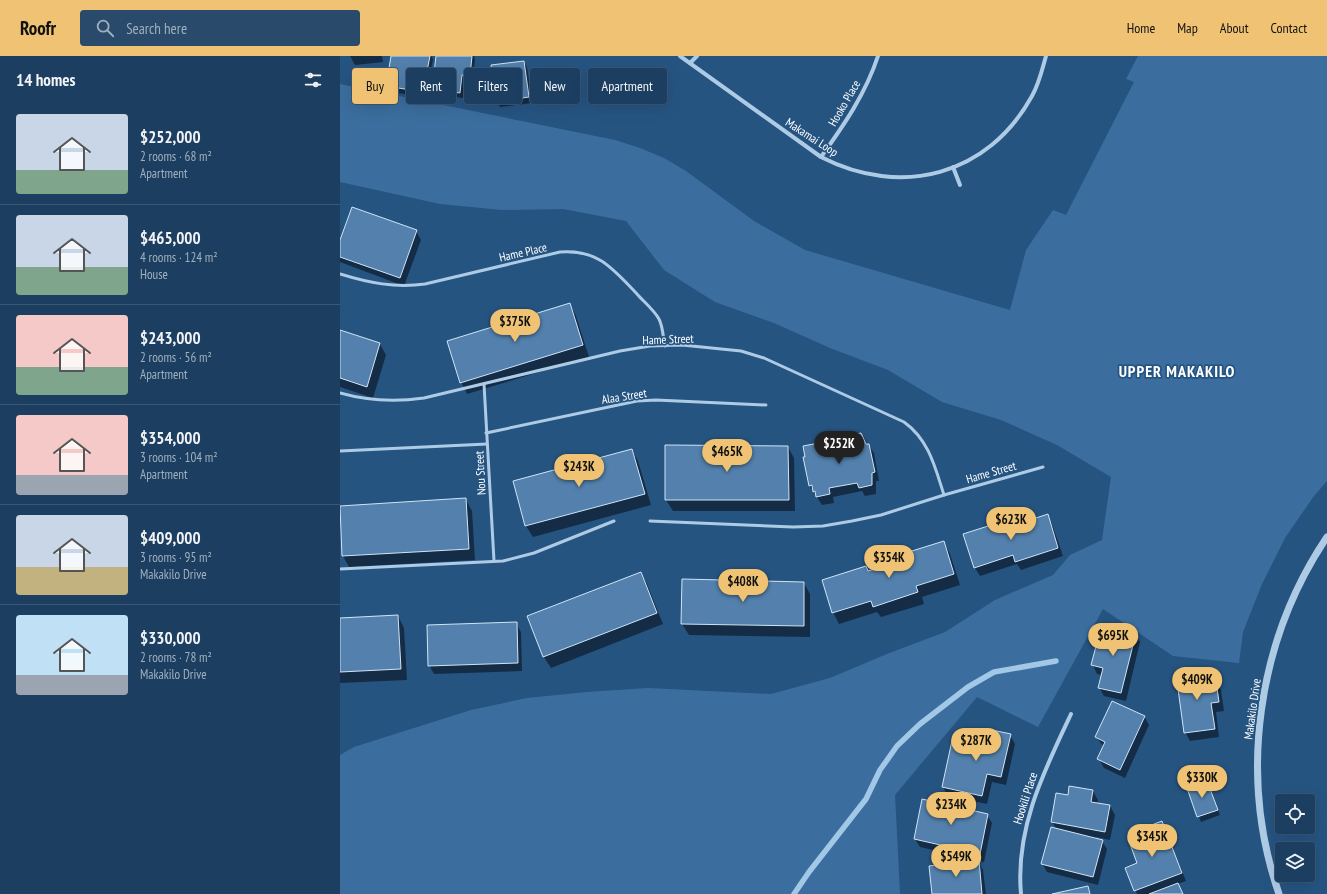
<!DOCTYPE html>
<meta charset="utf-8">
<style>
body{margin:0;font-family:"PT Sans Narrow",sans-serif;background:#294a6a;color:#f1f3f6;height:100vh;display:flex;flex-direction:column;font-size:15px;white-space:nowrap}
*{box-sizing:border-box;margin:0}
p{font-size:13px;color:#a0afbd}
.icon{flex:none;width:22px;height:22px;fill:none;stroke:currentColor;stroke-width:2;stroke-linecap:round;stroke-linejoin:round}
.map{position:relative;flex:1;overflow:hidden}
.sheet{display:flex;flex-direction:column;background:#1c3f61;width:340px}
.sheet>*{flex:none}
.hud{position:absolute;left:12px;top:12px;width:380px;height:36px;display:flex;gap:8px}
.buttons{position:absolute;left:935px;top:738px;display:grid;gap:8px}
.buttons a{display:grid;place-items:center;width:40px;height:40px;border-radius:4px;background:#1c3f61;box-shadow:0 4px 16px #0002,0 0 0 1px #3a5876;font-size:20px}
.price{position:absolute;translate:-50% -34px;padding:0 9px;border-radius:14px;background:#efc373;color:#111;font-size:13px;line-height:26px;filter:drop-shadow(0 1px 2px #0008)}
.price::after{content:'';position:absolute;left:50%;top:24px;width:12px;height:9px;margin-left:-6px;background:inherit;clip-path:polygon(0 0,100% 0,50% 100%)}
.price.selected{background:#222;color:#fff}
ul{padding:0;list-style:none}
li{display:flex;align-items:center;gap:12px;height:100px;padding:0 16px}
li+li{border-top:1px solid #3a5876}
li span{display:grid;place-items:center;flex:none;width:112px;height:80px;border-radius:4px;color:#555}
li>.icon{margin-inline-start:auto}
span .icon{width:48px;height:48px;fill:#fffc;stroke-width:1}
li b{font-size:17px}
h2{display:flex;justify-content:space-between;align-items:center;height:48px;padding:0 16px;font-size:17px}
.pill{padding:0 14px;border-radius:4px;background:#1c3f61;box-shadow:0 4px 16px #0002,0 0 0 1px #3a5876;font-size:14px;line-height:36px}
.pill.selected{background:#efc373;color:#111}
header{display:flex;align-items:center;gap:24px;box-sizing:border-box;height:56px;padding:0 20px;background:#efc373;color:#111}
header strong{font-size:19px}
nav{display:flex;gap:22px;margin-inline-start:auto;font-size:14px}
.search{width:280px;height:36px;background:#294a6a;display:flex;align-items:center;gap:10px;box-sizing:border-box;padding:0 14px;border-radius:4px;color:#a0afbd;font-size:15px}
main{display:flex;flex:1;min-height:0}
.map>svg:first-child{display:block}
</style>
<header>
<strong>Roofr</strong>
<div class="search"><svg class="icon" aria-label="search" viewBox="0 0 24 24"><circle cx="10" cy="10" r="6"/><path d="M15 15l6 6"/></svg>Search here</div>
<nav><a>Home</a><a>Map</a><a>About</a><a>Contact</a></nav>
</header>
<main>
<section class="sheet">
<h2>14 homes<svg class="icon" aria-label="filters" viewBox="0 0 24 24"><path d="M4 7h16M4 17h16"/><circle cx="9" cy="7" r="2"/><circle cx="15" cy="17" r="2"/></svg></h2>
<ul>
<li><span style="background:linear-gradient(#c9d6e8 70%,#7fa58c 0)"><svg class="icon" aria-label="home" viewBox="0 0 24 24"><path d="M3 11l9-7 9 7M6 9v11h12V9"/></svg></span><div><b>$252,000</b><p>2 rooms · 68 m²</p><p>Apartment</p></div></li>
<li><span style="background:linear-gradient(#c9d6e8 65%,#7fa58c 0)"><svg class="icon" aria-label="home" viewBox="0 0 24 24"><path d="M3 11l9-7 9 7M6 9v11h12V9"/></svg></span><div><b>$465,000</b><p>4 rooms · 124 m²</p><p>House</p></div></li>
<li><span style="background:linear-gradient(#f6c9c9 65%,#7fa58c 0)"><svg class="icon" aria-label="home" viewBox="0 0 24 24"><path d="M3 11l9-7 9 7M6 9v11h12V9"/></svg></span><div><b>$243,000</b><p>2 rooms · 56 m²</p><p>Apartment</p></div></li>
<li><span style="background:linear-gradient(#f6c9c9 75%,#9aa5b1 0)"><svg class="icon" aria-label="home" viewBox="0 0 24 24"><path d="M3 11l9-7 9 7M6 9v11h12V9"/></svg></span><div><b>$354,000</b><p>3 rooms · 104 m²</p><p>Apartment</p></div></li>
<li><span style="background:linear-gradient(#c9d6e8 65%,#c2b280 0)"><svg class="icon" aria-label="home" viewBox="0 0 24 24"><path d="M3 11l9-7 9 7M6 9v11h12V9"/></svg></span><div><b>$409,000</b><p>3 rooms · 95 m²</p><p>Makakilo Drive</p></div></li>
<li><span style="background:linear-gradient(#bfe0f5 75%,#9aa5b1 0)"><svg class="icon" aria-label="home" viewBox="0 0 24 24"><path d="M3 11l9-7 9 7M6 9v11h12V9"/></svg></span><div><b>$330,000</b><p>2 rooms · 78 m²</p><p>Makakilo Drive</p></div></li>
</ul>
</section>
<div class="map">
<svg width="987" height="838" viewBox="0 0 987 838">
<rect width="100%" height="100%" fill="#265481"/>
<!-- green -->
<path fill="#3b6e9e" d="M798,0H987V425L974,440L945,482L922,528L903,576L899,607L833,600L763,553L698,671L637,641L555,739L560,838H0V699L14,691L131,654L187,642L247,636L308,632L431,638L490,622L547,598L605,576L655,544L713,519L730,499L762,484L771,421L717,389L661,364L602,346L548,314L490,292L434,267L375,246L324,214L286,165L223,153L162,154L100,148L0,126V28L275,84L300,92L324,102L346,115L414,165L465,194L670,254L686,194L713,154L726,159L794,26L786,23Z"/>
<!-- shadow -->
<g fill="#0007">
<path d="M10,0H42L43,6L15,9Z"/>
<path d="M52,0H91L93,3L89,25L82,24L80,40L50,36L47,30Z"/>
<path d="M97,0H134L135,3L133,25L125,24L123,42L97,38L93,33Z"/>
<path d="M184,6L187,11L192,47L160,51L157,45Z"/>
<path d="M76,175L81,184L64,230L0,206V187Z"/>
<path d="M230,248L236,260L249,301L127,338L121,326Z"/>
<path d="M0,275L40,288L46,299L33,342L0,331Z"/>
<path d="M521,378L534,397L539,425H536V438L525,440L522,435L493,441L494,447L482,449L470,430L478,388L481,392L509,386Z"/>
<path d="M448,391L454,402L455,455H333L326,444Z"/>
<path d="M292,394L298,405L311,449L193,481L186,470L174,426Z"/>
<path d="M126,444L132,455L135,504L9,511L3,500L0,451Z"/>
<path d="M707,460L712,468L723,500L681,514L677,508L640,520L635,512L666,465L670,472Z"/>
<path d="M604,486L610,498L620,529L582,541L584,548L541,561L537,556L499,568L493,556L526,511L529,516L562,506Z"/>
<path d="M301,517L307,528L323,568L211,612L204,601L188,560Z"/>
<path d="M464,527L470,538V581L349,579L342,568Z"/>
<path d="M58,560L64,572L67,624L0,627V563Z"/>
<path d="M176,567L181,576L182,615L94,618L89,609Z"/>
<path d="M795,578L800,586L786,645L764,640L759,631L762,619L757,618L753,609Z"/>
<path d="M867,615L873,626H876L881,634L884,655L876,656L879,681L850,685L845,676Z"/>
<path d="M804,660L809,669L785,722L764,712L759,703L764,691L756,681Z"/>
<path d="M670,679L675,688L666,729L652,726L647,748L608,740L603,731L645,688Z"/>
<path d="M867,726L880,759L861,766L848,733Z"/>
<path d="M730,731L753,735L758,744L757,748L770,750L775,759L770,784L756,781V783L762,785L767,793L758,829L707,816L702,807L716,773L712,765L729,740Z"/>
<path d="M647,759L652,767L644,806L580,791L575,783Z"/>
<path d="M822,766L846,825L838,828L843,838H797L786,813L799,808L801,785Z"/>
<path d="M638,805L643,814L646,838H593Z"/>
</g>
<g fill="none" stroke-linecap="round" stroke-linejoin="round">
<!-- stream -->
<path stroke="#a2c7e7" stroke-width="5.5" d="M454,838L469,816L526,743L540,714L557,690L580,668L628,631L654,616L716,605"/>
</g>
<!-- building -->
<g fill="#5380ac" stroke="#d1e4f5">
<path d="M51,0H90L86,20L80,18L77,35L46,30Z"/>
<path d="M96,0H132L130,20L122,19L120,37L92,33Z"/>
<path d="M184,5L189,41L156,46L151,9Z"/>
<path d="M12,151L77,174L60,222L0,201V184Z"/>
<path d="M230,247L243,289L120,327L107,285Z"/>
<path d="M0,274L40,287L27,331L0,322Z"/>
<path d="M521,377L526,388H529L535,416L532,417V429L519,432L517,427L489,432L490,438L476,441L475,435L473,436L472,429L469,430L463,401H465L463,390L479,387V391L508,386L507,380Z"/>
<path d="M325,389L448,390L449,444H325Z"/>
<path d="M292,393L305,438L185,470L173,425Z"/>
<path d="M126,442L129,493L2,500L0,450Z"/>
<path d="M708,458L718,492L675,506L673,499L634,512L623,478L667,464L669,471Z"/>
<path d="M604,485L614,518L576,530L578,536L533,551L531,545L492,557L482,524L526,510L528,515L561,505L559,499Z"/>
<path d="M301,516L317,557L203,601L187,560Z"/>
<path d="M342,523L464,526V570L341,568Z"/>
<path d="M58,559L61,613L0,616V562Z"/>
<path d="M177,566L178,607L88,610L87,569Z"/>
<path d="M762,568L796,577L781,637L758,632L763,612L751,609Z"/>
<path d="M868,614L870,625H876L879,646L871,647L875,673L844,677L836,618Z"/>
<path d="M772,645L805,660L780,714L757,703L765,686L755,681Z"/>
<path d="M647,673L671,678L661,721L647,718L642,740L602,731L613,680L644,687Z"/>
<path d="M867,725L878,754L857,761L847,732Z"/>
<path d="M729,730L753,734L751,746L770,749L765,776L711,766L716,737L728,739Z"/>
<path d="M582,743L648,758L640,798L574,783Z"/>
<path d="M822,765L842,817L794,835L785,812L797,807L790,788L799,784L796,775Z"/>
<path d="M711,771L763,784L753,821L701,808Z"/>
<path d="M639,804L642,838H592L589,810Z"/>
<path d="M838,827L843,838H809Z"/>
<path d="M748,830L750,838H712Z"/>
</g>
<g fill="none" stroke-linecap="round" stroke-linejoin="round">
<!-- service -->
<g stroke="#aecbe6" stroke-width="3">
<path d="M0,218C29,227 55,232 85,228L220,196C258,193 273,213 297,238C304,246 314,254 319,263C323,271 323,281 325,290"/>
<path d="M144,328L154,505"/>
<path d="M0,337C28,345 55,346 84,342L280,295L310,290L342,289L401,295L424,302L564,366C589,384 595,411 604,439L703,411"/>
<path d="M146,377L297,345L316,344L426,349"/>
<path d="M0,395L147,388"/>
<path d="M310,465L453,471L483,470L512,465L541,459L604,439"/>
<path d="M0,513L163,505L194,497L274,465"/>
</g>
<!-- minor -->
<g stroke="#aecbe6" stroke-width="4">
<path d="M340,0L481,101C561,142 648,120 692,40C699,28 702,14 706,0"/>
<path d="M350,7L357,0"/>
<path d="M481,101C504,69 526,37 538,0"/>
<path d="M613,111L620,129"/>
<path d="M681,838C675,773 704,715 731,658"/>
</g>
<!-- tertiary -->
<path stroke="#aecbe6" stroke-width="7" d="M939,838C898,720 917,585 987,481"/>
</g>
<g text-anchor="middle" dominant-baseline="central" stroke-width="3.5" stroke-linejoin="round" paint-order="stroke">
<!-- street labels -->
<g font-size="12" fill="#fff" stroke="#265481">
<text transform="translate(504 47) rotate(-60)">Hooko Place</text>
<text transform="translate(472 81) rotate(33)">Makamai Loop</text>
<text transform="translate(183 196) rotate(-13)">Hame Place</text>
<text transform="translate(328 283) rotate(-2)">Hame Street</text>
<text transform="translate(284 340) rotate(-9)">Alaa Street</text>
<text transform="translate(651 416) rotate(-16)">Hame Street</text>
<text transform="translate(140 417) rotate(-93)">Nou Street</text>
<text transform="translate(912 653) rotate(-82)">Makakilo Drive</text>
<text transform="translate(685 742) rotate(-72)">Hookili Place</text>
</g>
<!-- district labels -->
<g font-size="16" font-weight="bold" letter-spacing="1" fill="#fff" stroke="#265481">
<text x="837" y="315">UPPER MAKAKILO</text>
</g>
</g>
</svg>
<div class="buttons">
<a><svg class="icon" aria-label="locate" viewBox="0 0 24 24"><circle cx="12" cy="12" r="6"/><path d="M12 2v4M12 18v4M2 12h4M18 12h4"/></svg></a>
<a><svg class="icon" aria-label="layers" viewBox="0 0 24 24"><path d="M12 4l9 5-9 5-9-5zM3 14l9 5 9-5"/></svg></a>
</div>
<b class="price" style="left:175px;top:287px">$375K</b>
<b class="price selected" style="left:499px;top:409px">$252K</b>
<b class="price" style="left:387px;top:417px">$465K</b>
<b class="price" style="left:239px;top:432px">$243K</b>
<b class="price" style="left:671px;top:485px">$623K</b>
<b class="price" style="left:549px;top:523px">$354K</b>
<b class="price" style="left:403px;top:547px">$408K</b>
<b class="price" style="left:773px;top:601px">$695K</b>
<b class="price" style="left:857px;top:645px">$409K</b>
<b class="price" style="left:636px;top:706px">$287K</b>
<b class="price" style="left:862px;top:743px">$330K</b>
<b class="price" style="left:611px;top:770px">$234K</b>
<b class="price" style="left:812px;top:802px">$345K</b>
<b class="price" style="left:616px;top:822px">$549K</b>
<div class="hud">
<a class="pill selected">Buy</a>
<a class="pill">Rent</a>
<a class="pill">Filters</a>
<a class="pill">New</a>
<a class="pill">Apartment</a>
</div>
</div>
</main>
